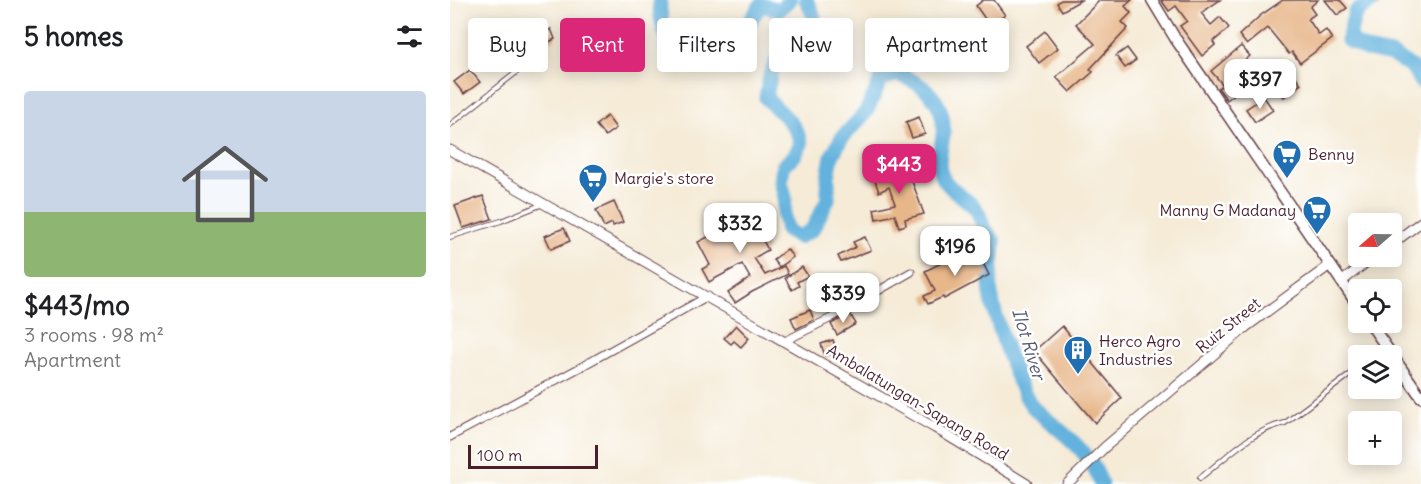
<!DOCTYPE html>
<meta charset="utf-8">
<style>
body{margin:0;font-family:Delius,sans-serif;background:#f2f2f2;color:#202124;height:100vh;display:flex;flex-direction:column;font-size:22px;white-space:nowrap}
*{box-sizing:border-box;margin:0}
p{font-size:20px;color:#757577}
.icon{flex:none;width:33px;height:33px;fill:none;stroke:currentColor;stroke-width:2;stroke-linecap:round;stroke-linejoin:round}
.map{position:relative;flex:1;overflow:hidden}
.panel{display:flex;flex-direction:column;background:#fff;width:450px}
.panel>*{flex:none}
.hud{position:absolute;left:18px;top:18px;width:570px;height:54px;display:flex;gap:12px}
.needle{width:39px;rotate:250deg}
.tools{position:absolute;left:898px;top:213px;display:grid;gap:12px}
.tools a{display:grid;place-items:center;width:54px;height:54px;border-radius:6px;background:#fff;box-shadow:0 3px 15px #0003;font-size:30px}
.scale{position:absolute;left:18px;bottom:15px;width:130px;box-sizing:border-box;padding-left:6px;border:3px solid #4a1f2b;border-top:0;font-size:16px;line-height:21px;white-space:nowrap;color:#4a1f2b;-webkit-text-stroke:4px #fff;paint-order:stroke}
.price{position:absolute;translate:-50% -51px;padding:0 14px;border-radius:12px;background:#fff;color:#222;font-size:20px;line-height:39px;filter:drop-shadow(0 2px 3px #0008)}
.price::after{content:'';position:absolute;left:50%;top:36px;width:18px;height:14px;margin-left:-9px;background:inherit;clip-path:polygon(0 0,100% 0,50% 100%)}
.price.selected{background:#db2777;color:#fff}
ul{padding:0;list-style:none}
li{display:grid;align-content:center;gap:12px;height:318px;padding:0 24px}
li+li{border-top:2px solid #e0e0e0}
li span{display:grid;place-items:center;height:186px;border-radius:6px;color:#555}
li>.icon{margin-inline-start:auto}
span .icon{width:108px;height:108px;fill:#fffc;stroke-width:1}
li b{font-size:26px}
h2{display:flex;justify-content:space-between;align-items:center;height:72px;padding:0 24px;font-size:26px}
.pill{padding:0 21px;border-radius:6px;background:#fff;box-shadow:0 3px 15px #0003;font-size:21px;line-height:54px}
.pill.selected{background:#db2777;color:#fff}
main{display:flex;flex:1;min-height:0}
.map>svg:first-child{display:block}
</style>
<main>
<section class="panel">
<h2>5 homes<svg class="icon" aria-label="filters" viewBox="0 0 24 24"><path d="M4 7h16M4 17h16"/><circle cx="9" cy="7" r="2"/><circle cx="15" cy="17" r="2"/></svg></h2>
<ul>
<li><span style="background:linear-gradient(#c9d6e8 65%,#8fb573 0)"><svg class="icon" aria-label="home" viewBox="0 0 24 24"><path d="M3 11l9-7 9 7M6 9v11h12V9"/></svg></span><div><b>$443/mo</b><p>3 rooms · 98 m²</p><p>Apartment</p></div></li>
</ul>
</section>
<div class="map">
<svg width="971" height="484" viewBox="0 0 971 484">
<rect width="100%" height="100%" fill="#fff"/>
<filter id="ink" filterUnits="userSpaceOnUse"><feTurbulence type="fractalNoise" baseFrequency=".0167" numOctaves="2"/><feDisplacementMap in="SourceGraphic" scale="12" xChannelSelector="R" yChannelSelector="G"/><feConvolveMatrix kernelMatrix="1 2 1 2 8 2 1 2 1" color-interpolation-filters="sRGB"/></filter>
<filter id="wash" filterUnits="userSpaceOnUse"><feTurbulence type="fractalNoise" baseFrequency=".008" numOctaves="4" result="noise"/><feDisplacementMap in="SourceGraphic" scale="24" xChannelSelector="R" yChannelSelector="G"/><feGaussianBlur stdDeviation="1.35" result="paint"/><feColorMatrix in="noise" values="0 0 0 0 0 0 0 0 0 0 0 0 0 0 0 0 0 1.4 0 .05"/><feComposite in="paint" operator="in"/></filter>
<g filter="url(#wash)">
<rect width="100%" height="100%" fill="#f5ebd7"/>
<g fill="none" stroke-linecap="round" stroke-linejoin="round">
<!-- river -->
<g stroke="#63b2dd" stroke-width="15">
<path d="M210,0C209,17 215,40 227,52C230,55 233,60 237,62C267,81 297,24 311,5L329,10L340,0"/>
<path d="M356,0C372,26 369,54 333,52C321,65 319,80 316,98C331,113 346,123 351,144L344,156L333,166L331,182L335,197L334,216L337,231L349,237L362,230L378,199V177L382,156L391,139L416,112L431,80L447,74C475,84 496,101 493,134C492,146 487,159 490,171C495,188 513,195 524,207C530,212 530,221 534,227C537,232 541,237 544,242C544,256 540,270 540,284C541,308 568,393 585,409C610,432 641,450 651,484"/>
<path d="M924,0L905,13L898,40L917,50L942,55L963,68L971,82"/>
</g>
</g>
<g id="blocks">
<!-- building -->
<g fill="#e7b689">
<path d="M533,0H544L555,15L540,26L526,6Z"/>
<path d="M611,0H631L612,11L607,3Z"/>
<path d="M650,0H682L675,6L681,13L672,22L678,28L640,69L643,72L620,92L606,77L645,44L626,24Z"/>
<path d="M711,0H770L751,13L761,25L770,17L779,28L763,42L765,45L752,56L730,26L737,21L726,6L719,11Z"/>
<path d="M833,0H868L860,7L865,14L858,19L869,35L876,30L882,39L850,63L842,52L839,54L818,28L797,45L789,35L811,15Z"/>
<path d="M875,0H890L897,8L887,15Z"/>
<path d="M101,29L105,39L86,48L93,59L79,69L66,49L89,34Z"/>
<path d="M595,31L608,48L589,63L576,46Z"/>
<path d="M455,39L459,50L465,46L475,62L459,71L450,56L446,42Z"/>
<path d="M791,46L800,56L784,70L796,85L777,100L768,88L773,85L761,71Z"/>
<path d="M677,48L686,60L675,68L666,56Z"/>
<path d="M20,70L30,82L14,94L4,82Z"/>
<path d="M844,74L851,84L834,97L827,88Z"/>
<path d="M814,97L823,110L805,122L796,109Z"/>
<path d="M157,116L166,128L155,136L146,125Z"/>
<path d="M469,117L475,134L462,138L456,122Z"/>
<path d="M455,162L474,214L455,219L456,225L449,227L445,215L426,219L424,209L445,204L439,187L429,192L424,178L436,173L435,170Z"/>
<path d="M33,196L42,219L13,228L5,206Z"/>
<path d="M164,202L173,222L163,226L162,223L154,227L146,210Z"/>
<path d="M313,209L320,222L307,229L318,250L304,258L315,275L334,266L338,274L302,292L285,303L278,293L300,278L292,264L259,282L252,269L260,265L248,242Z"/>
<path d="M114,228L120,241L101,249L95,236Z"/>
<path d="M415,237L421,250L391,262L388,256L406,247L403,242Z"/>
<path d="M337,249L343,257L329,267L323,260Z"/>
<path d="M528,253L539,275L494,299L493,297L478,304L474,296L485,291L475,271L499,259L502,265Z"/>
<path d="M352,267L358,276L347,282L349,286L342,290L335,278Z"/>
<path d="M360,310L364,320L346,329L341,318Z"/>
<path d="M400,314L406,324L387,335L381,324Z"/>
<path d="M286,325L299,338L291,347L284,341L281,344L274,338Z"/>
<path d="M612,326L672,398L645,423L584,351Z"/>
<path d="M383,340L387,352L375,356L371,344Z"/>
</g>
</g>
</g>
<g filter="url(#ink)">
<use href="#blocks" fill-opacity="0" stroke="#643e45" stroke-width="1.5"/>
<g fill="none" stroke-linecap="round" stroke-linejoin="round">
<!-- service casing -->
<g stroke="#643e45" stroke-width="6">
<g id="service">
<path d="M0,125L68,71"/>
<path d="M0,237L51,221L93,204"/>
<path d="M925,356L936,347"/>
<path d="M750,478C776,458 802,430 835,423L909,368"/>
</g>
</g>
<!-- minor casing -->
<g stroke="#643e45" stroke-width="9">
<g id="minor">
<path d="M335,341L381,318L461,272"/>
<path d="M0,437L129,368L258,296"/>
</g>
</g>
<!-- tertiary casing -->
<g stroke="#643e45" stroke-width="11">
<g id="tertiary">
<path d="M0,150L485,428L577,484"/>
<path d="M942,244L971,222"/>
<path d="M891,282L925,256"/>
<path d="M617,484L655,447L796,327L880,265"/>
</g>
</g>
<!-- primary casing -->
<g stroke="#643e45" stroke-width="13">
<g id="primary">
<path d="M702,0L725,38L909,307"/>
<path d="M919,322L971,397"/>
</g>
</g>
<!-- service -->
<use href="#service" stroke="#fff" stroke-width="4"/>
<!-- minor -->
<use href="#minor" stroke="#fff" stroke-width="7"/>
<!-- tertiary -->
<use href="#tertiary" stroke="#fff" stroke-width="9"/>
<!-- primary -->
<use href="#primary" stroke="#fff" stroke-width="10"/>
</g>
</g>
<!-- icons -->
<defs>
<g id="supermarket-pin" transform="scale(1.5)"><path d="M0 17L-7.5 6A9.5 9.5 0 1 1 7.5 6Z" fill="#1f6fb2" stroke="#fff"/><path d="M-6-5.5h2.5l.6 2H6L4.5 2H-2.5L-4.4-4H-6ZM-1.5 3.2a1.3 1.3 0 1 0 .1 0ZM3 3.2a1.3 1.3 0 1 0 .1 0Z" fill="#fff"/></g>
<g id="building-pin" transform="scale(1.5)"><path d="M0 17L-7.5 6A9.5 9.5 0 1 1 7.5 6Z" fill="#1f6fb2" stroke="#fff"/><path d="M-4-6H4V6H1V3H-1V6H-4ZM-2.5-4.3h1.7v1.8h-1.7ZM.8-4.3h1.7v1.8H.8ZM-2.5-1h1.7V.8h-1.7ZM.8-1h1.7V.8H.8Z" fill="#fff"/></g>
</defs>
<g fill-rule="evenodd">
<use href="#supermarket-pin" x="837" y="154"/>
<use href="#supermarket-pin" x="143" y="178"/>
<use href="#supermarket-pin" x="867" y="210"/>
<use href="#building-pin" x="628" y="350"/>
</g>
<g text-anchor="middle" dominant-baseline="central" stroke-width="5" stroke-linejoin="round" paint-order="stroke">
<!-- poi labels -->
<g font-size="16" fill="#4a1f2b" stroke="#fff" text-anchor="start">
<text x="858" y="154">Benny</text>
<text x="164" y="178">Margie's store</text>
<text x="846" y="210" text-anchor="end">Manny G Madanay</text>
<text x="649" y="341">Herco Agro<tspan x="649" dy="18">Industries</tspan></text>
</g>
<!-- street labels -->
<g font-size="16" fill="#4a1f2b" stroke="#fff">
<text transform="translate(778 325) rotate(-39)">Ruiz Street</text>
<text transform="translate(468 402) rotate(31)">Ambalatungan-Sapang Road</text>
</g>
<!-- water labels -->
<g font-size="18" font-style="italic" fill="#545a72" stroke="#fff">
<text transform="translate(579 344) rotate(73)">Ilot River</text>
</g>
</g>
</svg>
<div class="tools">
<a><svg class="needle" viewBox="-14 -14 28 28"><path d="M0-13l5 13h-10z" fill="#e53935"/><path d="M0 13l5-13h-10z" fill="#757577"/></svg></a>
<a><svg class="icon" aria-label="locate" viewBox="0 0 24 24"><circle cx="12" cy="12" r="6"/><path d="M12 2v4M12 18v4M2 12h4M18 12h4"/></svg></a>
<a><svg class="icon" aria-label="layers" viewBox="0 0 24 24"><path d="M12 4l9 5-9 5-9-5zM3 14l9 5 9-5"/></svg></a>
<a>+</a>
</div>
<div class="scale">100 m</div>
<b class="price" style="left:810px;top:110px">$397</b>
<b class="price selected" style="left:449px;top:195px">$443</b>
<b class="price" style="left:290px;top:254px">$332</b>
<b class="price" style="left:505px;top:277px">$196</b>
<b class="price" style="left:393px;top:324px">$339</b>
<div class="hud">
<a class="pill">Buy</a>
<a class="pill selected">Rent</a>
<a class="pill">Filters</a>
<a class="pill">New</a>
<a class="pill">Apartment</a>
</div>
</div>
</main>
